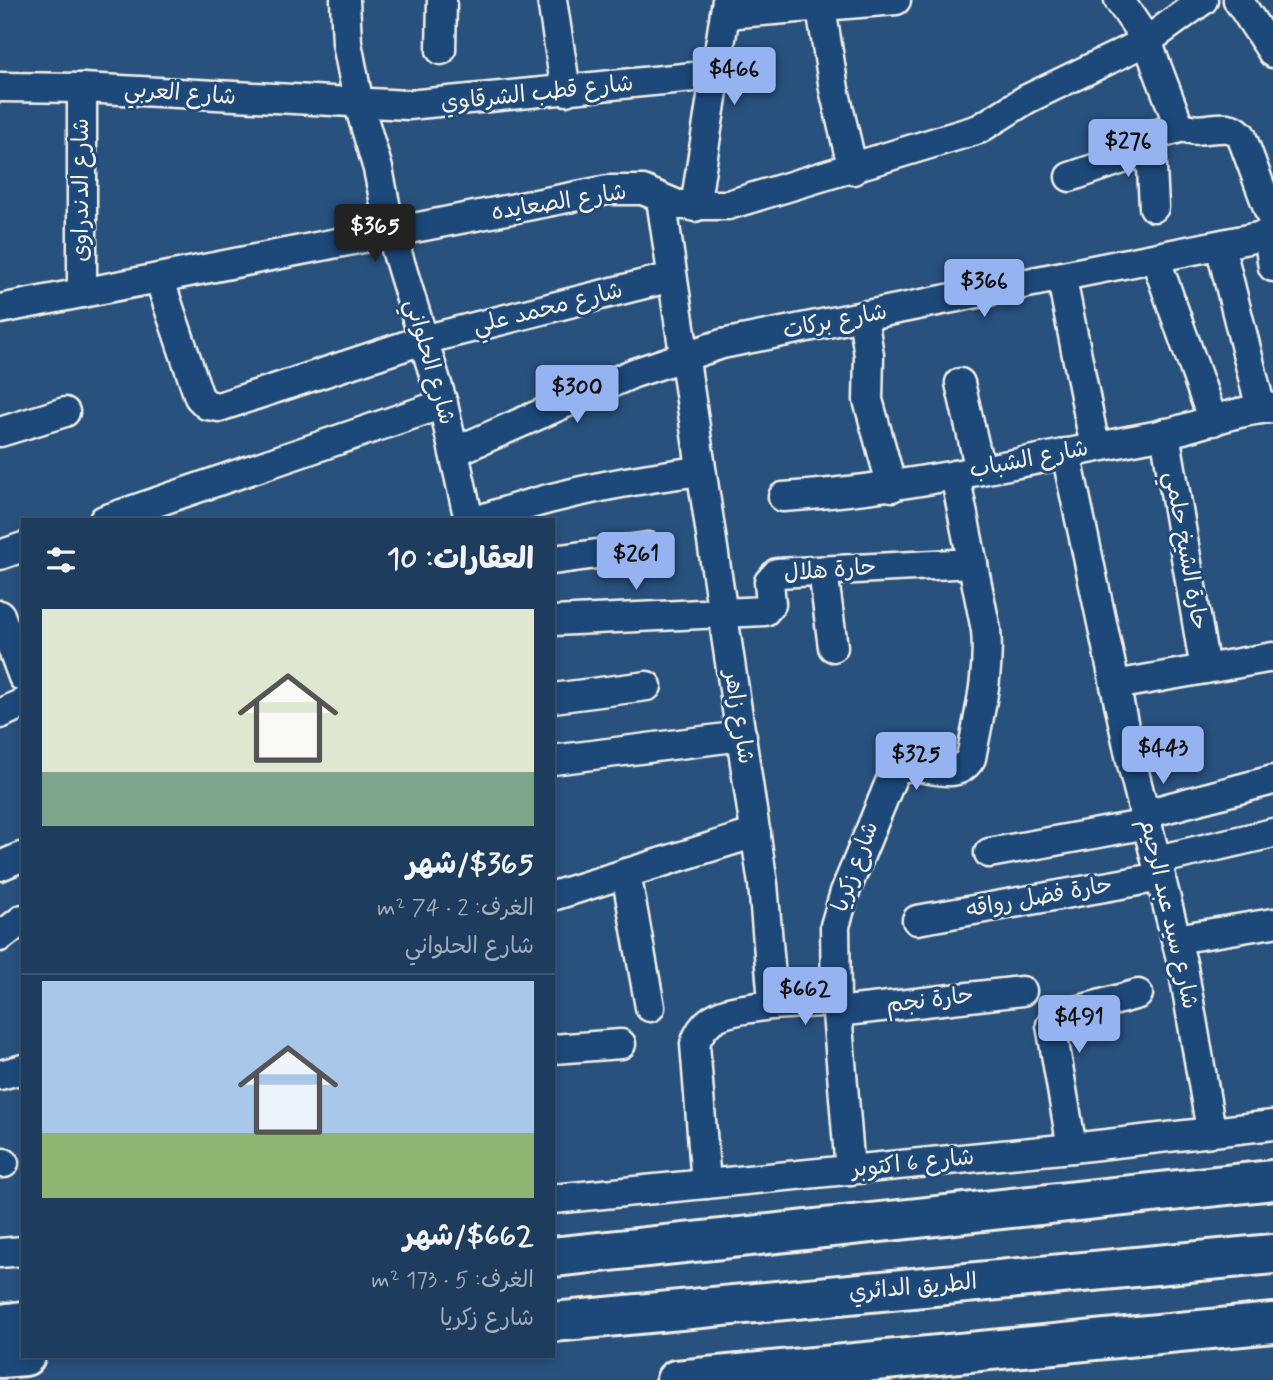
<!DOCTYPE html>
<html lang="ar">
<meta charset="utf-8">
<style>
body{margin:0;font-family:Mynerve,"Playpen Sans Arabic",sans-serif;background:#2b4867;color:#f1f3f6;direction:rtl;height:100vh;display:flex;flex-direction:column;font-size:26px;white-space:nowrap}
*{box-sizing:border-box;margin:0}
p{font-size:23px;color:#a1aebc}
.icon{flex:none;width:38px;height:38px;fill:none;stroke:currentColor;stroke-width:2;stroke-linecap:round;stroke-linejoin:round}
.map{position:relative;flex:1;overflow:hidden;direction:ltr}
.details{position:absolute;left:21px;top:518px;width:534px;height:840px;display:flex;flex-direction:column;background:#1e3d5e;border-radius:0px;box-shadow:0 4px 10px #0003,0 0 0 2px #3c5673;direction:rtl}
.details>*{flex:none}
.price{position:absolute;translate:-50% -60px;padding:0 16px;border-radius:7px;background:#95b2f1;color:#111;font-size:23px;line-height:46px;filter:drop-shadow(0 2px 4px #0008)}
.price::after{content:'';position:absolute;left:50%;top:42px;width:21px;height:16px;margin-left:-10px;background:inherit;clip-path:polygon(0 0,100% 0,50% 100%)}
.price.on{background:#222;color:#fff}
ul{padding:0;list-style:none}
li{display:grid;align-content:center;gap:14px;height:371px;padding:0 21px}
li+li{border-top:2px solid #3c5673}
li span{display:grid;place-items:center;height:217px;border-radius:0px;color:#555}
li>.icon{margin-inline-start:auto}
span .icon{width:126px;height:126px;fill:#fffc;stroke-width:1}
li b{font-size:30px}
h2{display:flex;justify-content:space-between;align-items:center;height:84px;padding:0 21px;font-size:30px}
.map>svg:first-child{display:block}
</style>
<div class="map">
<svg width="1273" height="1380" viewBox="0 0 1273 1380">
<rect width="100%" height="100%" fill="#28517e"/>
<filter id="ink" filterUnits="userSpaceOnUse"><feTurbulence type="fractalNoise" baseFrequency=".0143" numOctaves="2"/><feDisplacementMap in="SourceGraphic" scale="14" xChannelSelector="R" yChannelSelector="G"/><feConvolveMatrix kernelMatrix="1 2 1 2 8 2 1 2 1" color-interpolation-filters="sRGB"/></filter>
<g filter="url(#ink)">
<g fill="none" stroke-linecap="round" stroke-linejoin="round">
<!-- street casing -->
<g stroke="#f4f1e8" stroke-width="33">
<g id="street">
<path d="M345,0L347,43L359,105L378,169L391,233L443,404L469,520"/>
<path d="M552,0L566,91"/>
<path d="M1119,0L1147,41L1178,123C1197,140 1225,117 1241,135L1273,221"/>
<path d="M1238,0L1273,53"/>
<path d="M821,8L834,89L853,170"/>
<path d="M725,14L896,0"/>
<path d="M441,50L442,0"/>
<path d="M0,87L82,88L408,105L714,75"/>
<path d="M82,88V293"/>
<path d="M1151,148L1154,207"/>
<path d="M1070,177L1149,150L1151,136L1183,127"/>
<path d="M661,199L763,884L773,1001L770,1005C739,1011 706,1008 695,1044L706,1184"/>
<path d="M695,207L727,0"/>
<path d="M1268,235L1273,267"/>
<path d="M1220,245L1261,409"/>
<path d="M1156,260L1213,421"/>
<path d="M159,278L199,397L207,405L219,407L423,340L672,277"/>
<path d="M1062,279L1095,447"/>
<path d="M0,309L608,190H643L678,205H728L979,129L1027,99L1147,41L1203,0"/>
<path d="M863,317L869,355L868,400L892,487"/>
<path d="M960,383L980,470"/>
<path d="M0,432L65,412"/>
<path d="M1165,433L1205,669"/>
<path d="M454,452L634,373L722,344L1273,234"/>
<path d="M1066,453L1131,760L1183,967L1211,1130"/>
<path d="M783,497C910,489 1034,459 1159,435C1198,427 1234,410 1273,408"/>
<path d="M104,520L443,404"/>
<path d="M479,520C551,495 624,480 701,471"/>
<path d="M0,555L23,547"/>
<path d="M553,560L648,547"/>
<path d="M823,571L833,647"/>
<path d="M0,615L23,677"/>
<path d="M553,621L765,611L771,604L769,582L777,573L973,563"/>
<path d="M1115,685L1273,657"/>
<path d="M553,698L647,686"/>
<path d="M0,714L23,703"/>
<path d="M553,760L742,736"/>
<path d="M1145,814L1273,780"/>
<path d="M989,853L1148,824"/>
<path d="M1157,860L1273,833"/>
<path d="M0,866L21,857"/>
<path d="M626,873L650,1007"/>
<path d="M553,896L756,833"/>
<path d="M917,920L1161,877"/>
<path d="M0,937L23,919"/>
<path d="M1176,939L1273,923"/>
<path d="M770,1005L836,1001"/>
<path d="M837,1012L1022,991"/>
<path d="M553,1049L621,1044"/>
<path d="M0,1075L23,1069"/>
<path d="M1072,1148L1051,1025L1062,1015L1138,994"/>
<path d="M0,1163H4"/>
<path d="M850,1170L836,1001L835,926L845,892L895,770C920,757 953,787 971,758C979,715 990,673 986,630L955,475"/>
<path d="M553,1199L1072,1148L1273,1125"/>
<path d="M0,1253L23,1251"/>
</g>
</g>
<!-- highway casing -->
<g stroke="#f4f1e8" stroke-width="44">
<g id="highway">
<path d="M553,1257L1273,1180"/>
<path d="M553,1322L1273,1254"/>
<path d="M0,1324L23,1321"/>
<path d="M0,1358L25,1356"/>
<path d="M676,1380L1273,1323"/>
</g>
</g>
<!-- street -->
<use href="#street" stroke="#1f4a7a" stroke-width="28"/>
<!-- highway -->
<use href="#highway" stroke="#1f4a7a" stroke-width="38"/>
</g>
</g>
<g text-anchor="middle" dominant-baseline="central" stroke-width="6" stroke-linejoin="round" paint-order="stroke">
<!-- street labels -->
<g font-size="23" fill="#f4f1e8" stroke="#1f4a7a">
<text transform="translate(180 94) rotate(4)">شارع العربي</text>
<text transform="translate(537 94) rotate(-6)">شارع قطب الشرقاوي</text>
<text transform="translate(82 190) rotate(-90)">شارع الدندراوى</text>
<text transform="translate(559 203) rotate(-9)">شارع الصعايده</text>
<text transform="translate(548 309) rotate(-14)">شارع محمد علي</text>
<text transform="translate(835 322) rotate(-11)">شارع بركات</text>
<text transform="translate(429 362) rotate(74)">شارع الحلواني</text>
<text transform="translate(1029 460) rotate(-11)">شارع الشباب</text>
<text transform="translate(1185 551) rotate(80)">حارة الشيخ حلمي</text>
<text transform="translate(830 571) rotate(-4)">حارة هلال</text>
<text transform="translate(738 717) rotate(81)">شارع زاهر</text>
<text transform="translate(856 867) rotate(-70)">شارع زكريا</text>
<text transform="translate(1039 898) rotate(-10)">حارة فضل رواقه</text>
<text transform="translate(1168 914) rotate(77)">شارع سيد عبد الرحيم</text>
<text transform="translate(930 1001) rotate(-7)">حارة نجم</text>
<text transform="translate(913 1164) rotate(-6)">شارع 6 اكتوبر</text>
<text transform="translate(913 1288) rotate(-5)">الطريق الدائري</text>
</g>
</g>
</svg>
<b class="price" style="left:734px;top:107px">$466</b>
<b class="price" style="left:1128px;top:179px">$276</b>
<b class="price on" style="left:375px;top:264px">$365</b>
<b class="price" style="left:984px;top:319px">$366</b>
<b class="price" style="left:577px;top:425px">$300</b>
<b class="price" style="left:636px;top:592px">$261</b>
<b class="price" style="left:1163px;top:786px">$443</b>
<b class="price" style="left:916px;top:792px">$325</b>
<b class="price" style="left:805px;top:1027px">$662</b>
<b class="price" style="left:1079px;top:1055px">$491</b>
<section class="details">
<h2>العقارات: 10<svg class="icon" aria-label="filters" viewBox="0 0 24 24"><path d="M4 7h16M4 17h16"/><circle cx="9" cy="7" r="2"/><circle cx="15" cy="17" r="2"/></svg></h2>
<ul>
<li><span style="background:linear-gradient(#dfe7d0 75%,#7fa58c 0)"><svg class="icon" aria-label="home" viewBox="0 0 24 24"><path d="M3 11l9-7 9 7M6 9v11h12V9"/></svg></span><div><b>$365/شهر</b><p>الغرف: 2 · 74 m²</p><p>شارع الحلواني</p></div></li>
<li><span style="background:linear-gradient(#a9c7e8 70%,#8fb573 0)"><svg class="icon" aria-label="home" viewBox="0 0 24 24"><path d="M3 11l9-7 9 7M6 9v11h12V9"/></svg></span><div><b>$662/شهر</b><p>الغرف: 5 · 173 m²</p><p>شارع زكريا</p></div></li>
</ul>
</section>
</div>
